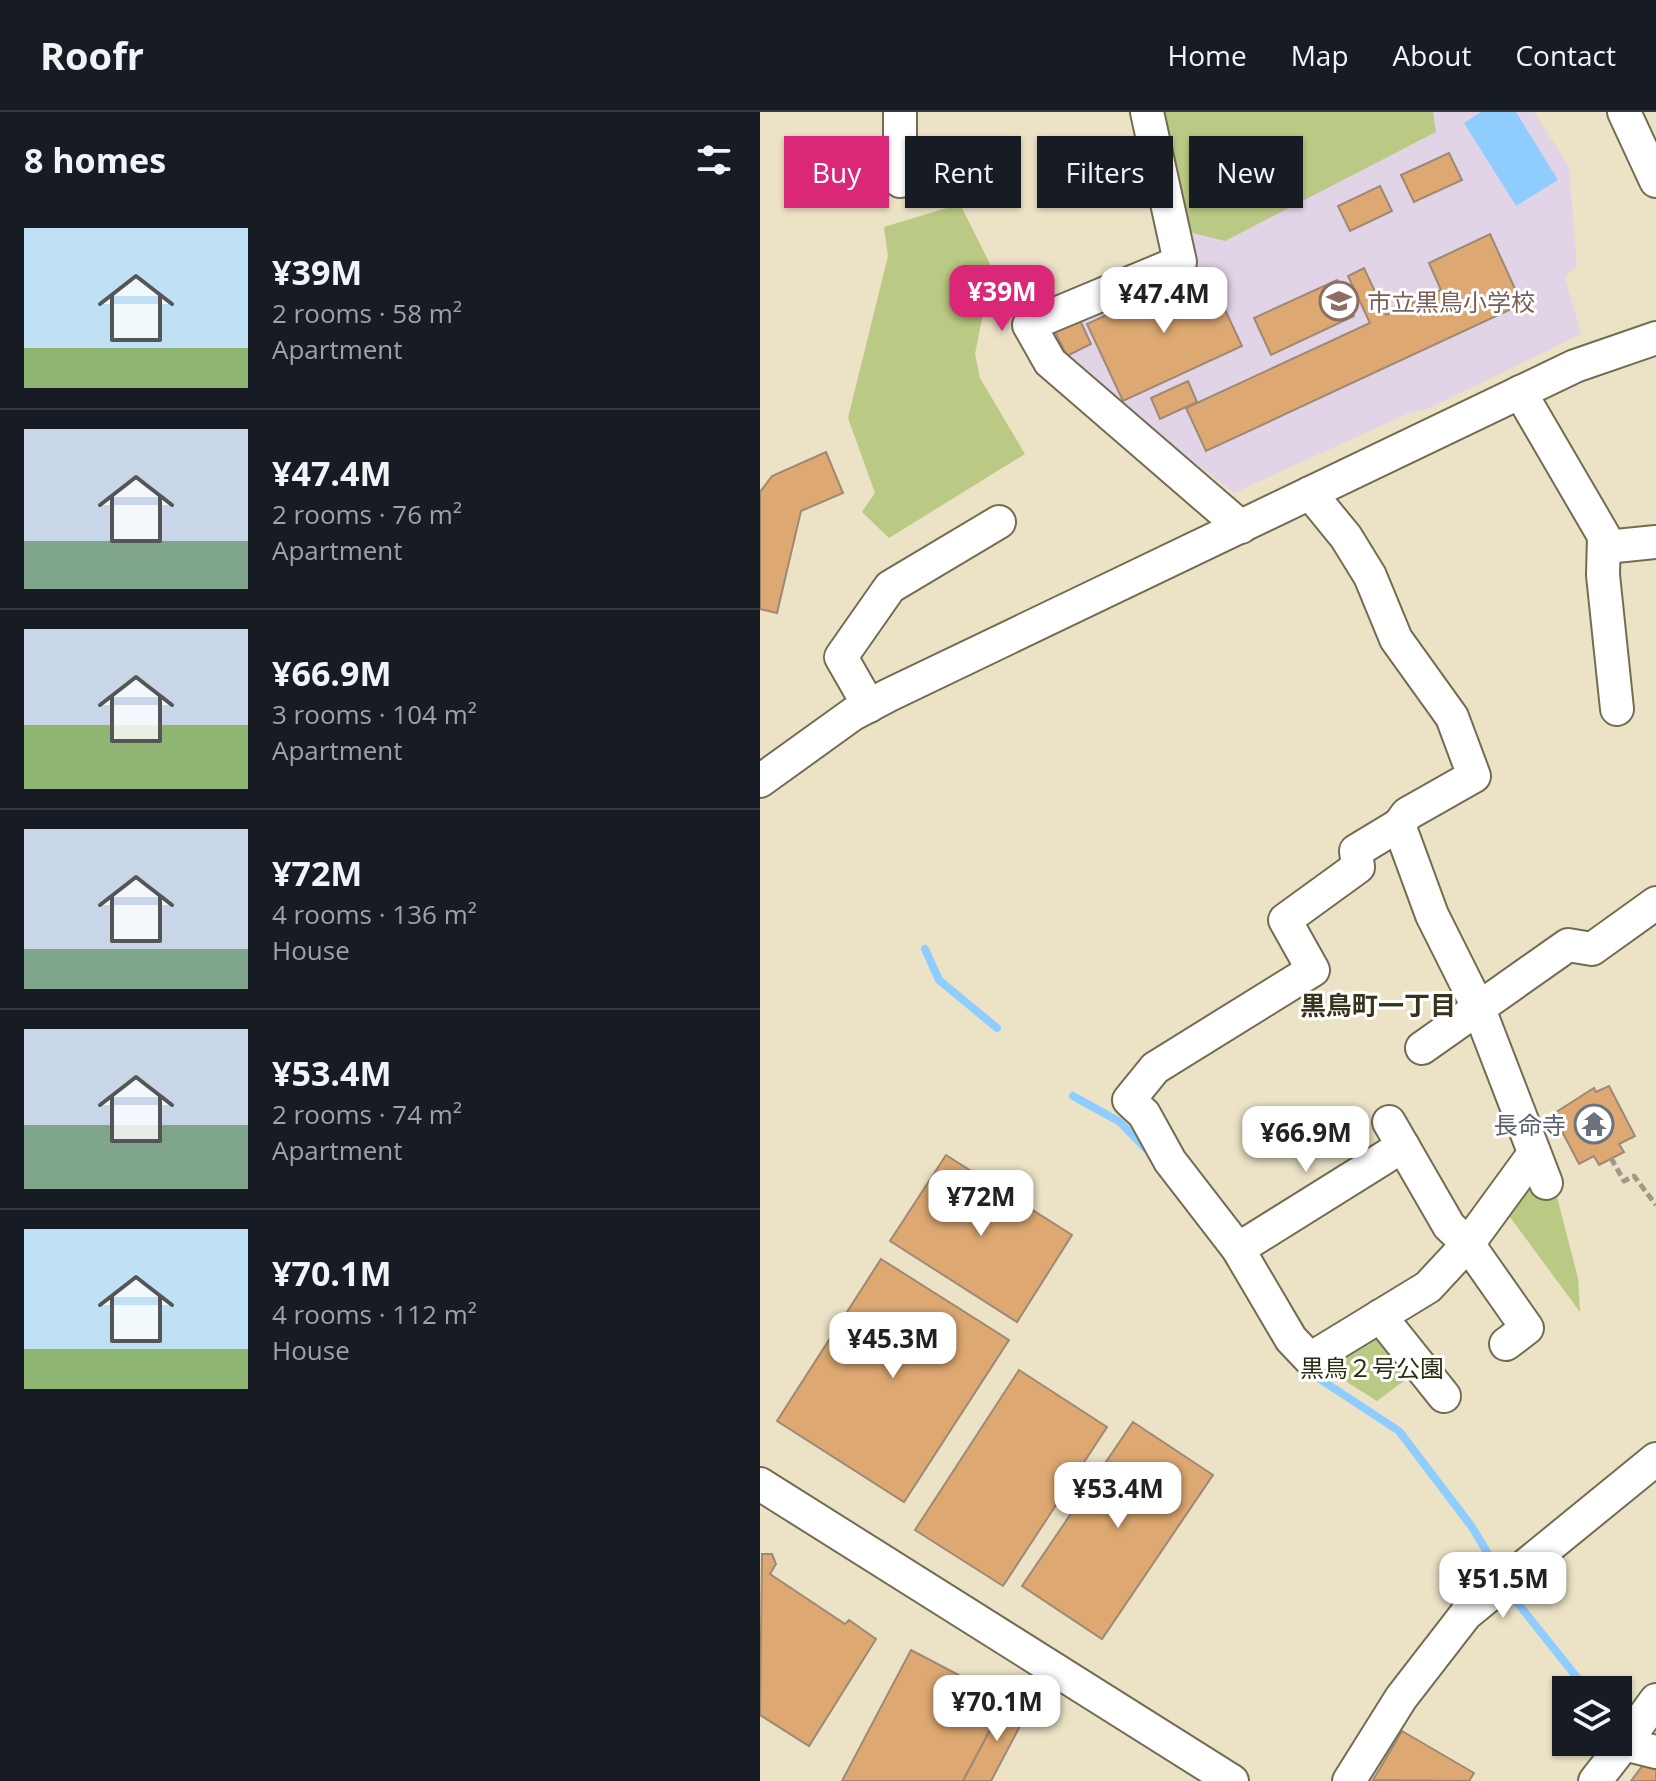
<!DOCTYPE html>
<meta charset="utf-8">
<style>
body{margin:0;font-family:"Open Sans","Noto Sans JP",sans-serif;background:#242831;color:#f1f3f6;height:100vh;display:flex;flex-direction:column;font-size:30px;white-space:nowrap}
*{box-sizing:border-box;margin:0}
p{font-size:26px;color:#9ea1a6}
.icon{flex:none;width:44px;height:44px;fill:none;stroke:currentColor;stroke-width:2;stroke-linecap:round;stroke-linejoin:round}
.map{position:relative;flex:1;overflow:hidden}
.details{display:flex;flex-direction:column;background:#171b24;width:760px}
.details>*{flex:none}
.hud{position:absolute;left:24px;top:24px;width:752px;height:72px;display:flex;gap:16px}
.controls{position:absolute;left:792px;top:1564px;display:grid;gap:16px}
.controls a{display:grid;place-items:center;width:80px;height:80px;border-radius:0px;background:#171b24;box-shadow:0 2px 6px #0004;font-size:40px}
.price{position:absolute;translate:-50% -68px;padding:0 18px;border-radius:16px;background:#fff;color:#222;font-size:26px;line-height:52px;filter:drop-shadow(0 2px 4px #0008)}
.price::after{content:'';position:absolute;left:50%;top:48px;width:24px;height:18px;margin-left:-12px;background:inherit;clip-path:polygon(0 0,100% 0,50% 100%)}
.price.selected{background:#db2777;color:#fff}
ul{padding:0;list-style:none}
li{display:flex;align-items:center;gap:24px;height:200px;padding:0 24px}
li+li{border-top:2px solid #363941}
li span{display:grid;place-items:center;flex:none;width:224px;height:160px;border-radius:0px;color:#555}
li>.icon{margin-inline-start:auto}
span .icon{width:96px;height:96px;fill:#fffc;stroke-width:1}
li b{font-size:34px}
h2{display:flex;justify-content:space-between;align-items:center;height:96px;padding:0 24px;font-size:34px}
.chip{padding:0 28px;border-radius:0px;background:#171b24;box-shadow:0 2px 6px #0004;font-size:28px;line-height:72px}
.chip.selected{background:#db2777;color:#fff}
header{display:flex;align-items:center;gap:48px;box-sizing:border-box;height:112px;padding:0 40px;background:#171b24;border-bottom:2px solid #363941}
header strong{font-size:38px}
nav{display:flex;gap:44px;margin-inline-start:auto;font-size:28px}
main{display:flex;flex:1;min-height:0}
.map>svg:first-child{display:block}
</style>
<header>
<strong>Roofr</strong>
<nav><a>Home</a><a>Map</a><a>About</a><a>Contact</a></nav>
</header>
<main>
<section class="details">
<h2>8 homes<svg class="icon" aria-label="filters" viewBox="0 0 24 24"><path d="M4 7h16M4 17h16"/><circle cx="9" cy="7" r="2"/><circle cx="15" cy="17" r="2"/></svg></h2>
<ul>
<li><span style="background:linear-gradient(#bfe0f5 75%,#8fb573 0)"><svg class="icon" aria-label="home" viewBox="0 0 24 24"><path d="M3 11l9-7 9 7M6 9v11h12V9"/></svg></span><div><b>¥39M</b><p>2 rooms · 58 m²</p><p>Apartment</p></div></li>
<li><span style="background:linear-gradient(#c9d6e8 70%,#7fa58c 0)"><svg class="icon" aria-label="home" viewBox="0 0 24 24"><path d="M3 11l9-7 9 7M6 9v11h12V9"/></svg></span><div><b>¥47.4M</b><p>2 rooms · 76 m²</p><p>Apartment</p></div></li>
<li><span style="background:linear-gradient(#c9d6e8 60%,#8fb573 0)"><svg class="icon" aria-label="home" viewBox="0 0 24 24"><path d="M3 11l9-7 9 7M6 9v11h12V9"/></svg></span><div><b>¥66.9M</b><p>3 rooms · 104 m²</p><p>Apartment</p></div></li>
<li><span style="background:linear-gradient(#c9d6e8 75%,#7fa58c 0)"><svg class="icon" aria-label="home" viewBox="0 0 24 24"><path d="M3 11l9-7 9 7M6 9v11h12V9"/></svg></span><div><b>¥72M</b><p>4 rooms · 136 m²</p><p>House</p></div></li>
<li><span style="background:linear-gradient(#c9d6e8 60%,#7fa58c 0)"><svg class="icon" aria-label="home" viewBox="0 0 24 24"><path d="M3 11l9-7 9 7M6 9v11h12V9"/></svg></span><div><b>¥53.4M</b><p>2 rooms · 74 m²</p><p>Apartment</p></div></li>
<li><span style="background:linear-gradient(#bfe0f5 75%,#8fb573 0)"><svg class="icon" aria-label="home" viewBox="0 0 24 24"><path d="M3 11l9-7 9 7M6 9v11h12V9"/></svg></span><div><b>¥70.1M</b><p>4 rooms · 112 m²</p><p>House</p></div></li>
</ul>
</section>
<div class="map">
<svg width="896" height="1669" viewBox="0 0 896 1669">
<rect width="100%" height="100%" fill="#ece3c7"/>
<!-- education -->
<path fill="#e2d4e7" d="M398,0H774L809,54L817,154L805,165L821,222L670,296L647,302L474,381L300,245L285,225L292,213L429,153Z"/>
<!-- green -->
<g fill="#bac983">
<path d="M403,0H673L676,20L465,129L429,120Z"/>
<path d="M200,92L232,156L215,242L220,266L265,342L129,426L102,400L115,381L88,306L128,144L124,115Z"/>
<path d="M770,1071L794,1073L818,1166L820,1200L747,1101Z"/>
<path d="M613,1224L624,1226L649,1255L648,1266L617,1289L563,1255Z"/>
</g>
<!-- water -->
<path fill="#90cdff" d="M721,0H756L798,68L756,94L704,11Z"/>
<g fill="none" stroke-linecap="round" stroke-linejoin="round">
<!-- stream -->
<g stroke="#90cdff" stroke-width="8">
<path d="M165,837L179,868L237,916"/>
<path d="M313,984L360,1010L386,1037"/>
<path d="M546,1258L639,1319L712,1415L742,1465"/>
<path d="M748,1479L827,1578"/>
</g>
</g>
<!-- building -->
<g fill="#dda872" stroke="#9d8974" stroke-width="2">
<path d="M689,41L702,68L654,90L641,63Z"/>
<path d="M620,74L632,99L590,119L578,94Z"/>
<path d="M730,122L762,192L446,339L426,296L610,211L588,164L604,156L626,203L681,178L669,151Z"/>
<path d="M446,157L482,234L363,289L327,212Z"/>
<path d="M577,168L594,204L511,243L494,206Z"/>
<path d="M319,206L331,232L307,244L294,218Z"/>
<path d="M428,269L437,290L400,307L391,286Z"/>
<path d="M66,340L83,381L41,399L17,501L0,497V380L12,364Z"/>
<path d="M849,974L875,1024L859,1032L864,1040L839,1053L834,1044L819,1052L793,1002L834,976L836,980Z"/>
<path d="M186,1043L312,1123L257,1210L130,1129Z"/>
<path d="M121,1147L249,1228L144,1390L17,1309Z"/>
<path d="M259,1258L347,1315L243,1474L155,1418Z"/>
<path d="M373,1310L453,1363L342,1527L262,1474Z"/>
<path d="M2,1442H12L16,1452L10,1462L85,1512L89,1508L116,1527L49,1634L0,1603Z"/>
<path d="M151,1538L246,1588L203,1669H82Z"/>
<path d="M246,1588L268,1599L231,1669H203Z"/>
<path d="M642,1619L714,1661L709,1669L613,1668Z"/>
<path d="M892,1641L896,1644V1669H871Z"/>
</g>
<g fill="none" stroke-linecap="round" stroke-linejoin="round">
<!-- minor casing -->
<g stroke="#736c52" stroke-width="36">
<g id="minor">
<path d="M387,0L420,150L269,213L290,250L481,415"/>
<path d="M864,0L896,69"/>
<path d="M140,69V0"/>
<path d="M760,280L844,424L843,463L857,597"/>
<path d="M550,381L586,425L610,464L636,527L692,605L714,664L647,702L639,713L672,803L719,897L786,1071"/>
<path d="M846,435L896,430"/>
<path d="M109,594L81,545L130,475L239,410"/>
<path d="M0,669L93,602L129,583L815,254L896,226"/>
<path d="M639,713L596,739L598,755L525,808L553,858L395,956L369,988L384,1002L410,1049L478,1137L531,1227L550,1247L668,1175L708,1132L773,1043"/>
<path d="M662,936L808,833L832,837L896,791"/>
<path d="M629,1010L689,1114L708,1132L767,1216L746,1232"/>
<path d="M478,1137L643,1034"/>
<path d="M620,1204L684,1284"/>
<path d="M0,1372L472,1669"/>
<path d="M864,1632L896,1588"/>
<path d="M589,1669L641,1586L706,1502L896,1347"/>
<path d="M835,1669L864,1632L896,1640"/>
</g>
</g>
<!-- path -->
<path stroke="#a09984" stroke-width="5" stroke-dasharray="8 4" stroke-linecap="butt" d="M851,1046L864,1069L874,1064L896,1093"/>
<!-- minor -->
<use href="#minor" stroke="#fff" stroke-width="32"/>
</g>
<!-- icons -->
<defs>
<g id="school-ring" transform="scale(2)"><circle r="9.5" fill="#fff" stroke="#8d6e63" stroke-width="1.5"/><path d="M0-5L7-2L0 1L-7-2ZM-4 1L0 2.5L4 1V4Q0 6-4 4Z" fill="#8d6e63"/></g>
<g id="temple-ring" transform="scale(2)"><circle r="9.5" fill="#fff" stroke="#6b7280" stroke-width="1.5"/><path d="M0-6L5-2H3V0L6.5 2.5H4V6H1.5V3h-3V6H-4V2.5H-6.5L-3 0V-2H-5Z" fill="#6b7280"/></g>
</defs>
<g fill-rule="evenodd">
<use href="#school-ring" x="579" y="189"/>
<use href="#temple-ring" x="834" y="1012"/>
</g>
<g text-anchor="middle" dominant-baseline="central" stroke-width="6" stroke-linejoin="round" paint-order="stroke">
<!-- education labels -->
<g font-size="24" fill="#785e54" stroke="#fff" text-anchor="start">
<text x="607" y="189">市立黒鳥小学校</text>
</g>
<!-- worship labels -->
<g font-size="24" fill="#5b616d" stroke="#fff" text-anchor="end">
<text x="806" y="1012">長命寺</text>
</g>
<!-- park labels -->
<g font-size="24" fill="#292e0f" stroke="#fff">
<text x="612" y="1255">黒鳥２号公園</text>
</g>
<!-- neighbourhood labels -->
<g font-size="26" font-weight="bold" fill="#3a331c" stroke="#fff">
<text x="618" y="893">黒鳥町一丁目</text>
</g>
</g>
</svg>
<div class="controls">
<a><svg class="icon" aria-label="layers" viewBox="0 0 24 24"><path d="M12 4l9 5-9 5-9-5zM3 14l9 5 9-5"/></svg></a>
</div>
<b class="price selected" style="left:242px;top:221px">¥39M</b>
<b class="price" style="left:404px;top:223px">¥47.4M</b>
<b class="price" style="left:546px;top:1062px">¥66.9M</b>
<b class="price" style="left:221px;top:1126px">¥72M</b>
<b class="price" style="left:133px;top:1268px">¥45.3M</b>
<b class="price" style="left:358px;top:1418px">¥53.4M</b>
<b class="price" style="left:743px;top:1508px">¥51.5M</b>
<b class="price" style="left:237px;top:1631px">¥70.1M</b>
<div class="hud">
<a class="chip selected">Buy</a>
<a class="chip">Rent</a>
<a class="chip">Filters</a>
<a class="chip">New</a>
</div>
</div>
</main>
